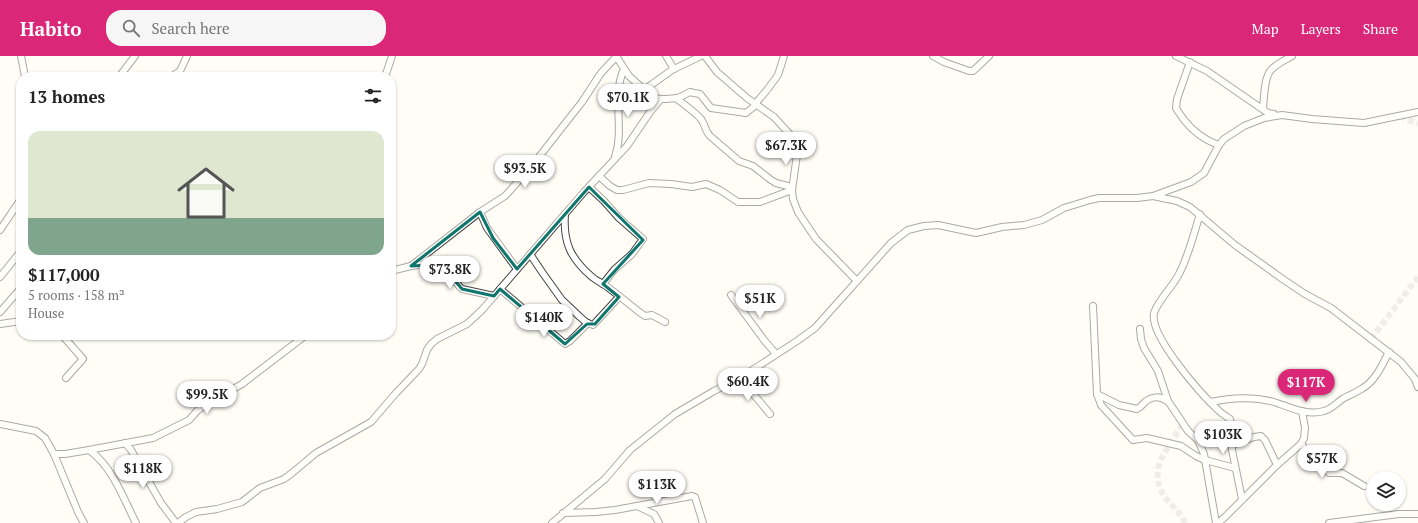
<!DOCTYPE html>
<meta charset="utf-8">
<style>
body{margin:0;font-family:"PT Serif",serif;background:#f6f6f6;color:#222;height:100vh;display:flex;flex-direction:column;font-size:15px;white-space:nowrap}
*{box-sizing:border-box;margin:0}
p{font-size:13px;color:#767676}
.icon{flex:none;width:22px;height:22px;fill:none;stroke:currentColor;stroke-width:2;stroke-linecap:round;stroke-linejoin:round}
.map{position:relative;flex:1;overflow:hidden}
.drawer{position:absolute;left:16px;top:16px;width:380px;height:268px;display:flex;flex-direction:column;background:#fff;border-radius:16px;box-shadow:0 1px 3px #0004}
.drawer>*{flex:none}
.buttons{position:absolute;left:1366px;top:415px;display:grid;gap:8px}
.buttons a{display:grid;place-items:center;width:40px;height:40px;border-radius:50%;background:#fff;box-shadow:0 1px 3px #0004;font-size:20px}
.price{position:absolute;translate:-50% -34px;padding:0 9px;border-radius:14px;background:#fff;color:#222;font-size:13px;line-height:26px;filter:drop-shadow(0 1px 2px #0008)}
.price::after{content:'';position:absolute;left:50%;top:24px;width:12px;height:9px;margin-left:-6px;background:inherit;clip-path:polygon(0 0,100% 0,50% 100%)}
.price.on{background:#db2777;color:#fff}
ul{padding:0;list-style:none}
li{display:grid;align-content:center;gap:8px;height:212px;padding:0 12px}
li+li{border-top:1px solid #e0e0e0}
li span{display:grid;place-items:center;height:124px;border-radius:12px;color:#555}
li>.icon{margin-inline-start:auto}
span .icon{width:72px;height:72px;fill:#fffc;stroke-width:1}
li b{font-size:17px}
h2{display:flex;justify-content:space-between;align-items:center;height:48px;padding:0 12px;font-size:17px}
header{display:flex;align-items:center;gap:24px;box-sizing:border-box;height:56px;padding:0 20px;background:#db2777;color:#fff}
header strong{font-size:19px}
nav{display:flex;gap:22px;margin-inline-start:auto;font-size:14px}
.search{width:280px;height:36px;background:#f6f6f6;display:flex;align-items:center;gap:10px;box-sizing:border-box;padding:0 14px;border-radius:16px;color:#767676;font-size:15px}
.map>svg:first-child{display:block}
</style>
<header>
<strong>Habito</strong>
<div class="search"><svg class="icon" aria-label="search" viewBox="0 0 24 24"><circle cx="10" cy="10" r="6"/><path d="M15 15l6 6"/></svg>Search here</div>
<nav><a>Map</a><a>Layers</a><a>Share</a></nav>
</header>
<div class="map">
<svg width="1418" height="467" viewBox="0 0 1418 467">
<rect width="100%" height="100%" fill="#fffdf5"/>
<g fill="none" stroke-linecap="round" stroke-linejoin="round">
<!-- street-tunnel -->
<g stroke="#dbdad3" stroke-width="6" stroke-dasharray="6 3" stroke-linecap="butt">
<path d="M1400,60L1418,68"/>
<path d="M1371,283L1418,221"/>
<path d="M1182,368C1171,391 1147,409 1163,438C1169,448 1180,455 1185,467"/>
</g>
<!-- street casing -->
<g stroke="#444" stroke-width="8">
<g id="street">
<path d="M21,0L25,21"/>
<path d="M616,0L629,20L651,40L659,43H666L678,42L690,36L694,37L700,38L711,52L746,57L756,49"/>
<path d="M666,0L674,13"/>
<path d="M705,0L717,16L747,42L774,61L796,85L798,92L792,134L793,143L798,156L816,183L857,225"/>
<path d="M933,0L944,6L969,15H973L989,0"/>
<path d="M1176,0L1207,15L1268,57L1274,58"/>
<path d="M1190,6L1177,43L1176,52C1186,69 1201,83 1219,89"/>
<path d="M119,21L135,0"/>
<path d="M171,21L180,15L187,0"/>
<path d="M385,21L392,0"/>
<path d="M644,34L672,14L701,0"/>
<path d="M676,42C683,48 695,56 701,63C705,68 705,75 710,80L739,105L753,110L771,124L776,127L792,131"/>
<path d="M755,48L767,34L778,19L784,0"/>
<path d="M1263,53C1264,43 1264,21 1271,14C1276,8 1285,4 1292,0"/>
<path d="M615,101C625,72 611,41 624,13"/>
<path d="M599,120L610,130L617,134H623L649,127L671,128L692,131L706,128L720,134L738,146H760L792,134"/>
<path d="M589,131L604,145L619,162L643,183L632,198L614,214L603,228"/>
<path d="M1153,140L1177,145L1190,151L1235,189L1284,224L1305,238L1331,252L1401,306L1415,323L1418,331"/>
<path d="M480,156L487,172L517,213"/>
<path d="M565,158C563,186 570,202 592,221C597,225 604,228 610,233C621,241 631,250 642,258L645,260L652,259L665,266"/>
<path d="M1200,158C1194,177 1189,198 1180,216C1174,230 1159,242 1154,257C1149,280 1202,339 1218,354C1222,358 1226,360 1230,363L1232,377V394L1242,443"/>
<path d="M0,174L21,143"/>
<path d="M530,198L542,216L562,244L580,261L587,267L593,269L595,267L619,241"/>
<path d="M411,210L427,208L432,209L452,221L459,230L462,233L494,240"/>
<path d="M391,215L411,210L480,156L505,140L531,111L582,46L601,17L617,0"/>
<path d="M0,221L21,195"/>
<path d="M500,233L565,288L570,285L588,267"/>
<path d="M731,239L764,284L776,298"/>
<path d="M1093,250L1097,338L1101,349L1133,384L1147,382L1181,390L1196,400L1205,404L1235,412"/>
<path d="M0,256L21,232"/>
<path d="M0,268L21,265"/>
<path d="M1140,273L1141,283L1144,292L1158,315L1168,345L1188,375L1198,384L1204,398L1216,467"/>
<path d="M62,279L83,303L66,322"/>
<path d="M740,322L770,358"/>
<path d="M1097,338L1119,349L1137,353C1141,351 1142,349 1145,346C1152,340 1160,340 1167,345"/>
<path d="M1210,346C1232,342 1252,340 1274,346C1290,351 1306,360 1324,355C1332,353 1336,347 1344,342C1350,339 1357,336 1363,332C1376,324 1382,309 1389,296"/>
<path d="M0,368L36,375L45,382L54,398H65L89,394C113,411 123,442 136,467"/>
<path d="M125,387L131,394L161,447L176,467"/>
<path d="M1301,388L1329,417H1342L1364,430"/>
<path d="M1232,389L1254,381L1261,380L1265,384L1277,409"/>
<path d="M89,394L153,382L189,364L198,354L209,347L242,328L306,279"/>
<path d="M54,398L78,456L84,467"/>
<path d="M637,450L654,458L659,467"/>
<path d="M563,457L596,456L615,454L692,440L695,441L703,467"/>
<path d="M178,467L186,461L196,456L217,453L242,446L260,432L284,423L292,417L316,397L371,366L396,337L419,313L422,308L427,294L431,288L437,283L467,268L482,254L584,136L627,90L650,56L661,43"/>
<path d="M552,467L605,423L630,394L675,358L714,335L740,322L797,285L815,272L891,187L908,174L924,170L938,169L976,177L1002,171L1024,169L1042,164L1064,152L1090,144L1099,142H1137L1153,140L1191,126L1204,117L1219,89L1224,83L1244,70L1264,62L1282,59L1312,63L1364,67L1418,56"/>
<path d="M1218,467L1226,460L1277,409L1301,388L1304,382L1305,372L1302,355"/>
<path d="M1329,467L1399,458H1418"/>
</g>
</g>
<!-- street -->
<use href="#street" stroke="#fff" stroke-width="6"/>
</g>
<!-- marked area -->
<path d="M0 0H1418V467H0ZM589,131L643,184L603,228L619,241L595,268H587L565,288L500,233L494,240L462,233L452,221L432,209L411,210L480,156L493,182L517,213Z" fill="#fffdf5" fill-opacity=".55" fill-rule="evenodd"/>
<path fill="none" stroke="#0f766e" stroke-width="3" stroke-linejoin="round" d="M589,131L643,184L603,228L619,241L595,268H587L565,288L500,233L494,240L462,233L452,221L432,209L411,210L480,156L493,182L517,213Z"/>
</svg>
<div class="buttons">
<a><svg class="icon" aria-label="layers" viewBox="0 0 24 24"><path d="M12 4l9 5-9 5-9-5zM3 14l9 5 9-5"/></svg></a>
</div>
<b class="price" style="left:628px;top:62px">$70.1K</b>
<b class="price" style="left:786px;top:110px">$67.3K</b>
<b class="price" style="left:525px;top:133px">$93.5K</b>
<b class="price" style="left:450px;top:234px">$73.8K</b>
<b class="price" style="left:760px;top:263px">$51K</b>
<b class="price" style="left:544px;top:282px">$140K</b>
<b class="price" style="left:748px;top:346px">$60.4K</b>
<b class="price on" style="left:1306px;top:347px">$117K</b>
<b class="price" style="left:207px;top:359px">$99.5K</b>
<b class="price" style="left:1223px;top:399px">$103K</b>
<b class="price" style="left:1322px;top:423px">$57K</b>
<b class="price" style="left:143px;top:433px">$118K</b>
<b class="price" style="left:657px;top:449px">$113K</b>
<section class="drawer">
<h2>13 homes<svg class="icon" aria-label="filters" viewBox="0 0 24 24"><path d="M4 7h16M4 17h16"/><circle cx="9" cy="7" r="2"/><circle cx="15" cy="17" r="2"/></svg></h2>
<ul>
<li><span style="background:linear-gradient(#dfe7d0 70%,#7fa58c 0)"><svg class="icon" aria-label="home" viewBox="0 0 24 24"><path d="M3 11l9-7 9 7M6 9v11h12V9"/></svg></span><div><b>$117,000</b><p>5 rooms · 158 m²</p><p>House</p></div></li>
</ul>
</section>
</div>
